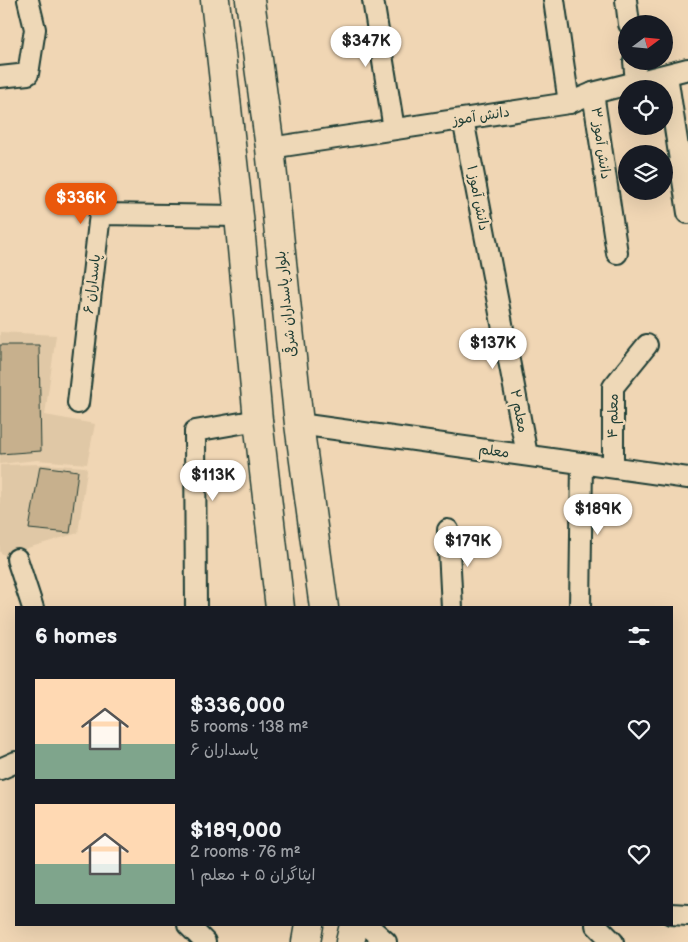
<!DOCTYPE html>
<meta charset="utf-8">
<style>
body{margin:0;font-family:"Balsamiq Sans","Playpen Sans Arabic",sans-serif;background:#20242c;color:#f1f3f6;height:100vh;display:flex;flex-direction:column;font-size:19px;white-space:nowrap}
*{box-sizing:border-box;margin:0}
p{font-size:16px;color:#9ea1a6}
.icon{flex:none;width:28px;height:28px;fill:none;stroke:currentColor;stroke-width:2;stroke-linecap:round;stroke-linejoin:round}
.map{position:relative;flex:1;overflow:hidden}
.details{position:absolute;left:15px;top:606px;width:658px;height:320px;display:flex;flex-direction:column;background:#171b24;border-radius:0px;box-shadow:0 5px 20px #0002}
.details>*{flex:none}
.needle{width:32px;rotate:74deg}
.controls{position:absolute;left:618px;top:15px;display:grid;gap:10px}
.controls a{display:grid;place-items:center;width:55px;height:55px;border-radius:50%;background:#171b24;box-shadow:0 5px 20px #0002;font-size:25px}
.price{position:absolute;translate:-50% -42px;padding:0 11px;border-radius:18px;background:#fff;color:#222;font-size:16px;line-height:32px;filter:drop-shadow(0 1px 2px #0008)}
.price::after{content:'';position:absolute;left:50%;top:30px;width:15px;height:11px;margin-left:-8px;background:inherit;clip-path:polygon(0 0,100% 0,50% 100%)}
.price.current{background:#ea580c;color:#fff}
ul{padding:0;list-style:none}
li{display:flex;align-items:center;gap:15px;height:125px;padding:0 20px}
li span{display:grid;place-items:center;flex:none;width:140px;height:100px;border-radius:0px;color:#555}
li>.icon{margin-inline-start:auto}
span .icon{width:60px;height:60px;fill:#fffc;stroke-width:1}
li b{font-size:21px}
h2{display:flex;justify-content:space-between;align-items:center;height:60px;padding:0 20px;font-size:21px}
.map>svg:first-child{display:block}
</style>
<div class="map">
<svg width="688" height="942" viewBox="0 0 688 942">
<rect width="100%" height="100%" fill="#f0d6b4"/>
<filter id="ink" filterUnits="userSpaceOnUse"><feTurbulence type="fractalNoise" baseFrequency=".02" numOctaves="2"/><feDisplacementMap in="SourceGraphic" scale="10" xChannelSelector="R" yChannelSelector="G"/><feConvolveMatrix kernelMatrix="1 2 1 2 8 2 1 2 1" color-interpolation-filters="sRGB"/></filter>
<g filter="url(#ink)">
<!-- built -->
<g fill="#e0c8a6">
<path d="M0,332L56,335L45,415L95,424L87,464L37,460L0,464Z"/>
<path d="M45,464L85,467L87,470L78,533L4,555L0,552V465Z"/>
</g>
<!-- building -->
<g fill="#c7b08d" stroke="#1f3d34">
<path d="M0,345H39L41,451L0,454Z"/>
<path d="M40,466L78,471L70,533L29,529Z"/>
</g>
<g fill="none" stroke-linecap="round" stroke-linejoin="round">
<!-- street casing -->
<g stroke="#1f3d34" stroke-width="24">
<g id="street">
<path d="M373,0L394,129"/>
<path d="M554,0L569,103"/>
<path d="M626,0L629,24"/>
<path d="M634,61L636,82"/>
<path d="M667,75L688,213"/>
<path d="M0,77L28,74L35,29L28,0"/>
<path d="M593,93L617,253"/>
<path d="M463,119L527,455"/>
<path d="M270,148L569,103L593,93L688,69"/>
<path d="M78,403L100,214L239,216"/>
<path d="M299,424L688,478"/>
<path d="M613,467V387L647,345"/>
<path d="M448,530L452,608"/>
<path d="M17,559L33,608"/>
<path d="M196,608L195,431L258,420"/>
<path d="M580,608L582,463"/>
<path d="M0,769L16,762"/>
<path d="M671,914L688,915"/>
<path d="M188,925L205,942"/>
<path d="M367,925L386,942"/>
<path d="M596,925L613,942"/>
</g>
</g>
<!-- primary casing -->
<g stroke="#1f3d34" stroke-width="31">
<g id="primary">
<path d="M215,0L239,216L258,420L280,608"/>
<path d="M250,0L270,148L299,424L324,608"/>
<path d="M306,942L309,925"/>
<path d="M350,942L354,925"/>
</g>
</g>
<!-- street -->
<use href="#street" stroke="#eed8b7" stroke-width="20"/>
<!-- primary -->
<use href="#primary" stroke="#eed8b7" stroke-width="28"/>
</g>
</g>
<g text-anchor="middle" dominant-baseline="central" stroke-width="5" stroke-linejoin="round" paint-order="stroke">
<!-- street labels -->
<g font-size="14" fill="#1f3d34" stroke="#eed8b7">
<text transform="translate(481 116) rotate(-9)">دانش آموز</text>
<text transform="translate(601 143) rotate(82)">دانش آموز ۳</text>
<text transform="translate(478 198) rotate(79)">دانش آموز ۱</text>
<text transform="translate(92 284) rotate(-83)">پاسداران ۶</text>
<text transform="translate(286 304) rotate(-96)">بلوار پاسداران شرقی</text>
<text transform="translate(519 411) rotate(79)">معلم ۲</text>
<text transform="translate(613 416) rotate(-89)">معلم ۴</text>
<text transform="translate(494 451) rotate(8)">معلم</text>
</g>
</g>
</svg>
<div class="controls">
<a><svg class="needle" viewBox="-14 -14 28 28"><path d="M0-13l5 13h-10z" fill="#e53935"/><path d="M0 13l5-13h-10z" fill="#9ea1a6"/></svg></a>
<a><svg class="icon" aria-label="locate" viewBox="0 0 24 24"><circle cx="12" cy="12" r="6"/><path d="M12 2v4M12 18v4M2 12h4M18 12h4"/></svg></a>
<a><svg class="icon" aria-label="layers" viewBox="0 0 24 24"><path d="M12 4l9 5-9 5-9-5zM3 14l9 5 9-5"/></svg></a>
</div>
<b class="price" style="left:366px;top:68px">$347K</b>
<b class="price current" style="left:81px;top:225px">$336K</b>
<b class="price" style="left:493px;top:370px">$137K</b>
<b class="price" style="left:213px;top:502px">$113K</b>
<b class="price" style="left:598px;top:536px">$189K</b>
<b class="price" style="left:468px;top:568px">$179K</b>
<section class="details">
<h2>6 homes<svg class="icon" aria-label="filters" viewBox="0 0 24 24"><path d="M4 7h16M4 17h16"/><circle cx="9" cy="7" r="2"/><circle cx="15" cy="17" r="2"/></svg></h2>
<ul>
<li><span style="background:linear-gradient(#ffd9b3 65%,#7fa58c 0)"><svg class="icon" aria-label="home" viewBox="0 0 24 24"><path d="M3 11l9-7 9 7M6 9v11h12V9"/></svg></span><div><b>$336,000</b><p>5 rooms · 138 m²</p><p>پاسداران ۶</p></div><svg class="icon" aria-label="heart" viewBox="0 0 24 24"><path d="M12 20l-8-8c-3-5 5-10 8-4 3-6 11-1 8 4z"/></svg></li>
<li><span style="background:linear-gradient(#ffd9b3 60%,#7fa58c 0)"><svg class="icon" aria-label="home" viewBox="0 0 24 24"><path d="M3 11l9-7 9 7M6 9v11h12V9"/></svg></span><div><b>$189,000</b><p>2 rooms · 76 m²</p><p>ایثاگران ۵ + معلم ۱</p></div><svg class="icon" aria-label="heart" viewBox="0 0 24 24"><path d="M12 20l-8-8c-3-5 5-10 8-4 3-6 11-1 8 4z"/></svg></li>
</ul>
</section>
</div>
